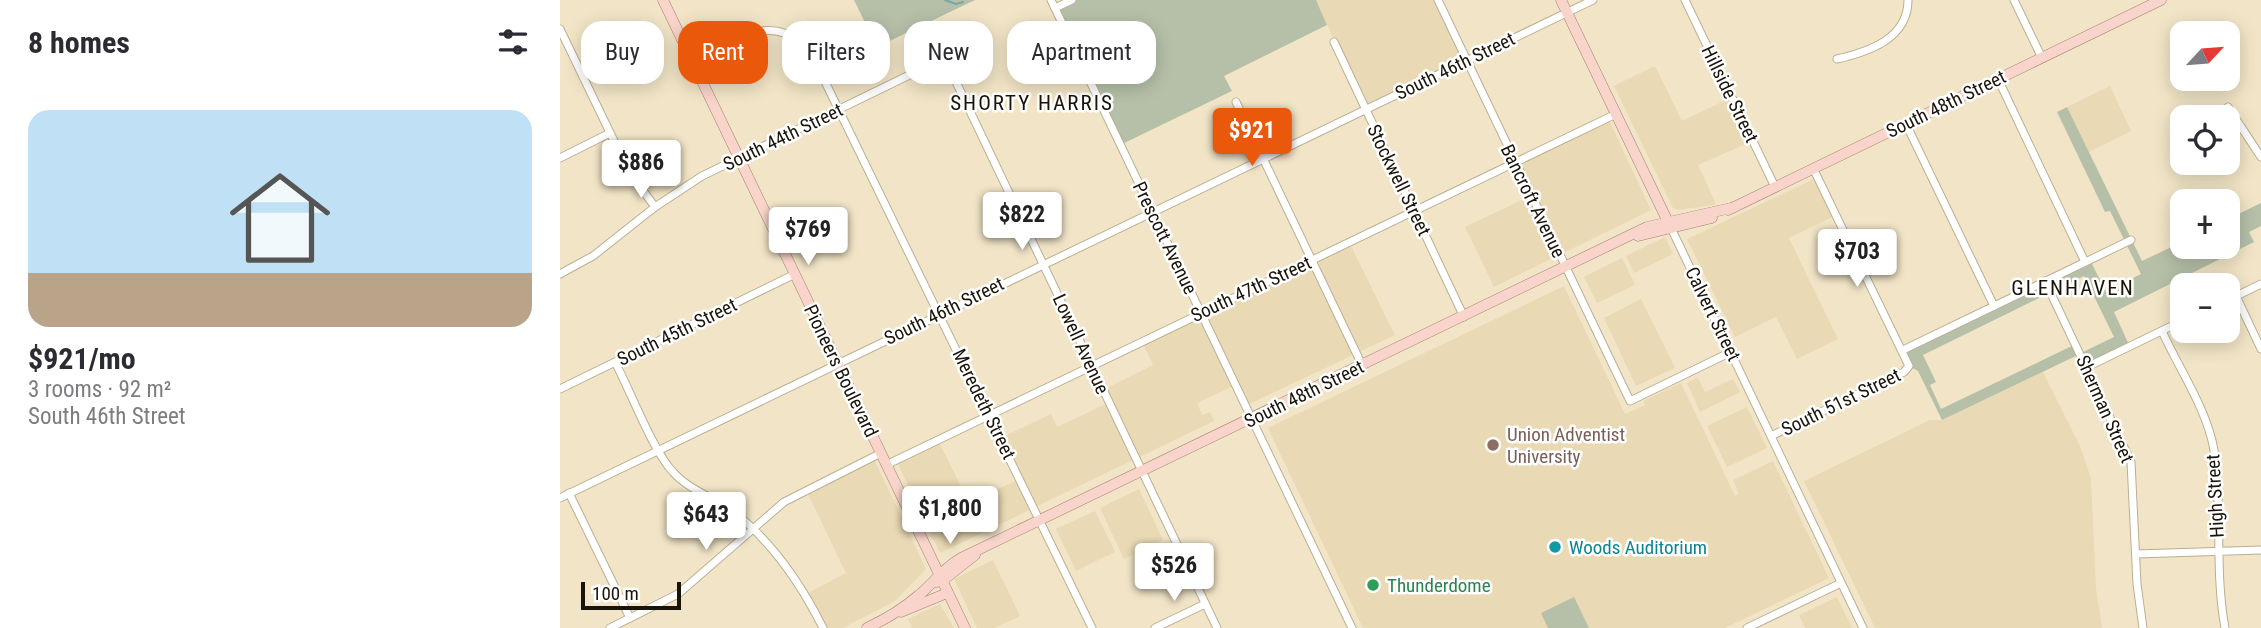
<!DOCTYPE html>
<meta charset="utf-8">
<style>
body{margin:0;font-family:"Roboto Condensed",sans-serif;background:#f7f7f7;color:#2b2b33;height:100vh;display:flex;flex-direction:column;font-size:26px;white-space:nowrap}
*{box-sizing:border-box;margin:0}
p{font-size:23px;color:#7c7c81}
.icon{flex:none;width:38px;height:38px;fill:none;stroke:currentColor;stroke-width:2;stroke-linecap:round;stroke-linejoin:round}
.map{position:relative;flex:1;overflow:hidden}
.sheet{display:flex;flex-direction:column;background:#fff;width:560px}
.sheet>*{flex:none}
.guide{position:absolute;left:21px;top:21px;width:665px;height:63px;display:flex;gap:14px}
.needle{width:46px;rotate:64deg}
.tools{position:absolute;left:1610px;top:21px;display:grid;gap:14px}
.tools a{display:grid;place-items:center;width:70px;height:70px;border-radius:14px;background:#fff;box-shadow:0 4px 18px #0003;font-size:35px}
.scale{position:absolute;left:21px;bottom:18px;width:100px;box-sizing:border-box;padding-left:7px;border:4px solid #19140a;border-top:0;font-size:19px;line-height:24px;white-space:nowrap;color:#19140a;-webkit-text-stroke:5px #fff;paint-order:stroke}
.price{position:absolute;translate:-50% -60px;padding:0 16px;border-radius:7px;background:#fff;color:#222;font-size:23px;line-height:46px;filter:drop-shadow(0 2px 4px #0008)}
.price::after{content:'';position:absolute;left:50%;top:42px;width:21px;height:16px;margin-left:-10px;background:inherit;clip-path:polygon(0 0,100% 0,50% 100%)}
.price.selected{background:#ea580c;color:#fff}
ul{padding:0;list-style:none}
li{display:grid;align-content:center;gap:14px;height:371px;padding:0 28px}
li+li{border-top:2px solid #e1e1e2}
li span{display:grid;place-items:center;height:217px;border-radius:21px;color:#555}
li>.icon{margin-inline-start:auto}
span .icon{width:126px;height:126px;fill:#fffc;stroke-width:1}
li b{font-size:30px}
h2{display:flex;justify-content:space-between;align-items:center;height:84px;padding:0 28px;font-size:30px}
.chip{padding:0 24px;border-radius:21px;background:#fff;box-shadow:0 4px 18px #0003;font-size:24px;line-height:63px}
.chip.selected{background:#ea580c;color:#fff}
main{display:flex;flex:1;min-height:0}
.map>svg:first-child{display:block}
</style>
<main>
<section class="sheet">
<h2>8 homes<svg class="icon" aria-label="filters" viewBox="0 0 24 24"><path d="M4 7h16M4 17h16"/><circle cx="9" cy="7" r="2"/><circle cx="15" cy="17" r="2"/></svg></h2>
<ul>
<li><span style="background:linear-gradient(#bfe0f5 75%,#b9a48a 0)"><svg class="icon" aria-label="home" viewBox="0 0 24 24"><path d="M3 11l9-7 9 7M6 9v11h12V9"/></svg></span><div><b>$921/mo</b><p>3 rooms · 92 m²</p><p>South 46th Street</p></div></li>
</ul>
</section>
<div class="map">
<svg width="1701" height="628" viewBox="0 0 1701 628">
<rect width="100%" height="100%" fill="#f2e5c7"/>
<!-- built -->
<g fill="#e9d9b5">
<path d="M756,0H878L906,61L805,109Z"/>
<path d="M1095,66L1122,121L1172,97L1193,141L1138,165L1156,204L1153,205L1118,210L1113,208L1054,86Z"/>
<path d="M1550,86L1571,131L1529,152L1507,107Z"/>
<path d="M1048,118L1091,210L934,287L905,227L970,196L954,163Z"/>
<path d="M1258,177L1277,215L1229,238L1278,339L1237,359L1216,317L1175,337L1127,239Z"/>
<path d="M1105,237L1113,254L1074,273L1066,256Z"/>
<path d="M789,242L835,335L685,406L675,385L637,403L642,415L650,412L654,421L380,553L336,460L378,440L409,503L459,479L440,438L491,414L497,427L548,403L543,390L593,365L582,342Z"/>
<path d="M1062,258L1075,285L1037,303L1024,277Z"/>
<path d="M1004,286L1065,414L1085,405L1083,401L1121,383L1175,496L1179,494L1173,480L1213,461L1269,578L1165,628H803L708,428Z"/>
<path d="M1081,299L1115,368L1076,386L1044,318Z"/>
<path d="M1483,372L1520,446L1531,478L1536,588L1542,628H1315L1244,481L1370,420H1382Z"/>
<path d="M1138,378L1145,392L1173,379L1180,392L1140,412L1127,383Z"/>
<path d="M1187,407L1207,448L1167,467L1147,426Z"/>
<path d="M313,457L366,569L335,601L283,628H263L246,594L286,573L246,490Z"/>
<path d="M579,489L603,540L564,559L540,508Z"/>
<path d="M535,511L555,552L516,571L496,529Z"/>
<path d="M433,560L460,616L434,628H417L394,579Z"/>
<path d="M1277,597L1292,628H1245L1239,615Z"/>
<path d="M380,604L394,628H352L348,619Z"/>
</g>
<!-- green -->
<g fill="#b6c0a8" fill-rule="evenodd">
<path d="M294,0H415L317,47Z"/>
<path d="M512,0H756L767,25L664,76L672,91L560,145L495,8Z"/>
<path d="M1507,107L1582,261L1622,242V247H1668V219L1701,203V226L1689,232L1694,242L1554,312L1570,347L1527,367L1520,354L1382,420L1358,371L1349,366L1343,350L1530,260L1546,292L1581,274L1550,211L1545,212L1497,112ZM1524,276L1554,337L1521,353L1516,344L1381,409L1370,385L1376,382L1363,355Z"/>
<path d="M1014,597L1029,628H988L981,613Z"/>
</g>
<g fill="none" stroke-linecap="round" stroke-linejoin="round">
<!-- stream -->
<path stroke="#7ba4ab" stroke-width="2" d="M385,0L396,4L403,2"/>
<!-- minor casing -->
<g stroke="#bbaf92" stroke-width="9">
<g id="minor">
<path d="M491,0L792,628"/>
<path d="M878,0L1070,401L1171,352"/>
<path d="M1125,0L1215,187"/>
<path d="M1454,0L1482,58"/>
<path d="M495,8L512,0"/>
<path d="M0,29L68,170L95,207"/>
<path d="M774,42L904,317"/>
<path d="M131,59C171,40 216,9 251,53L532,628"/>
<path d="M1277,59C1308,52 1348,39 1348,0"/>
<path d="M1438,79L1525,262"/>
<path d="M676,102L802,365"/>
<path d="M1668,107L1701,157"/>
<path d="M1346,124L1434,306"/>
<path d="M0,158L50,133"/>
<path d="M1111,228L1303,628"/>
<path d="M0,274L33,256L95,207L142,176L374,63H387L657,628"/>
<path d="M1485,281L1571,462L1577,584L1583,628"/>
<path d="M1676,296L1701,349"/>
<path d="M1668,300L1701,284"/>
<path d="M1602,331C1619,369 1647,409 1654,450C1663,507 1654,568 1665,628"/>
<path d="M1343,350L1571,240"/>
<path d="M55,362C70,390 93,451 113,472C128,489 152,497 171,510C211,540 241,584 263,628"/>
<path d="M1527,367L1622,321"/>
<path d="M0,389L235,274"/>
<path d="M1211,436L1344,372L1349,366L1253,168"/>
<path d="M326,465L1056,114"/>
<path d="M9,493L70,618"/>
<path d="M0,498L1033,0"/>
<path d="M1576,554L1701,550"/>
<path d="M50,628L118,594L224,502L321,453"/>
<path d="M595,628L645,604"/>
<path d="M1187,628L1281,583"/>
</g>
</g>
<!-- major casing -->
<g stroke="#a87f70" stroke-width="11">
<g id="major">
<path d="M103,0L405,628"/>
<path d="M1001,0L1109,224"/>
<path d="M1168,210L1601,0"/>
<path d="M1078,236L1152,218"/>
<path d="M376,582L382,581L415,555"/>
<path d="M341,612L387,593"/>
<path d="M307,628C326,619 343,609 359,595C375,582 383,568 401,558L1087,227L1171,208"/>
</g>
</g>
<!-- minor -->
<use href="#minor" stroke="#fff" stroke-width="7"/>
<!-- major -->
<use href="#major" stroke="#f9d4ca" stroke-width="10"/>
</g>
<!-- markers -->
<circle fill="#8d6e63" stroke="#fff" stroke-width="2.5" cx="933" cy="445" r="7"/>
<circle fill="#0f9aa8" stroke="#fff" stroke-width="2.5" cx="995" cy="547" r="7"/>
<circle fill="#2e9e5b" stroke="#fff" stroke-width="2.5" cx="813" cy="585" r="7"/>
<g text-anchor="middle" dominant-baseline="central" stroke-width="5" stroke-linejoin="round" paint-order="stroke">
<!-- street labels -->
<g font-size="19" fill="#19140a" stroke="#fff">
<text transform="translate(895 66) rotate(-26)">South 46th Street</text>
<text transform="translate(1170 94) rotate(64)">Hillside Street</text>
<text transform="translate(1386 104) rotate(-26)">South 48th Street</text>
<text transform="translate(223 137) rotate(-26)">South 44th Street</text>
<text transform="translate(839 180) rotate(64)">Stockwell Street</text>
<text transform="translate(973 201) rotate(64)">Bancroft Avenue</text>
<text transform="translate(605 238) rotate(64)">Prescott Avenue</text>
<text transform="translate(691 289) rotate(-25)">South 47th Street</text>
<text transform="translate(384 311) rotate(-26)">South 46th Street</text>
<text transform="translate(1153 314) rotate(64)">Calvert Street</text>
<text transform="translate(117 332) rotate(-26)">South 45th Street</text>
<text transform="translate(521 344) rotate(65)">Lowell Avenue</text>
<text transform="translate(281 371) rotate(64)">Pioneers Boulevard</text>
<text transform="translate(744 394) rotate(-26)">South 48th Street</text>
<text transform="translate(1281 402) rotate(-26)">South 51st Street</text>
<text transform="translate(424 404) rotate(64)">Meredeth Street</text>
<text transform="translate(1545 409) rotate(66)">Sherman Street</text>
<text transform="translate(1655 496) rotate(-93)">High Street</text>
</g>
<!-- education labels -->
<g font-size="19" fill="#785e54" stroke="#fff" text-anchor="start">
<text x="947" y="434">Union Adventist<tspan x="947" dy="22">University</tspan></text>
</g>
<!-- culture labels -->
<g font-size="19" fill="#0d838f" stroke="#fff" text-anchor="start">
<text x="1009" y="547">Woods Auditorium</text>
</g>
<!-- leisure labels -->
<g font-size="19" fill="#27864d" stroke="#fff" text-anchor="start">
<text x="827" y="585">Thunderdome</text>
</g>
<!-- neighbourhood labels -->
<g font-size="21" letter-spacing="2" fill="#19140a" stroke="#fff">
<text x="472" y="103">SHORTY HARRIS</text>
<text x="1513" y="288">GLENHAVEN</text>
</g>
</g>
</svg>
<div class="tools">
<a><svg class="needle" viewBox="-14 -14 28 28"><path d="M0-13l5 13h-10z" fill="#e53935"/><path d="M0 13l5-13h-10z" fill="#7c7c81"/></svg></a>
<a><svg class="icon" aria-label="locate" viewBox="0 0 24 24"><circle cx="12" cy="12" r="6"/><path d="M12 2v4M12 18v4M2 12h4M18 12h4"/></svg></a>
<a>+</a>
<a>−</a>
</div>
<div class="scale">100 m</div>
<b class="price selected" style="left:692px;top:168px">$921</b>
<b class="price" style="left:81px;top:200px">$886</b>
<b class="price" style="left:462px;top:252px">$822</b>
<b class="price" style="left:248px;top:267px">$769</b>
<b class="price" style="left:1297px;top:289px">$703</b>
<b class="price" style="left:390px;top:546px">$1,800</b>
<b class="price" style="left:146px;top:552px">$643</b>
<b class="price" style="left:614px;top:603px">$526</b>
<div class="guide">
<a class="chip">Buy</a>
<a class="chip selected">Rent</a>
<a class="chip">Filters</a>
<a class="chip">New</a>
<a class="chip">Apartment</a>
</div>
</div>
</main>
